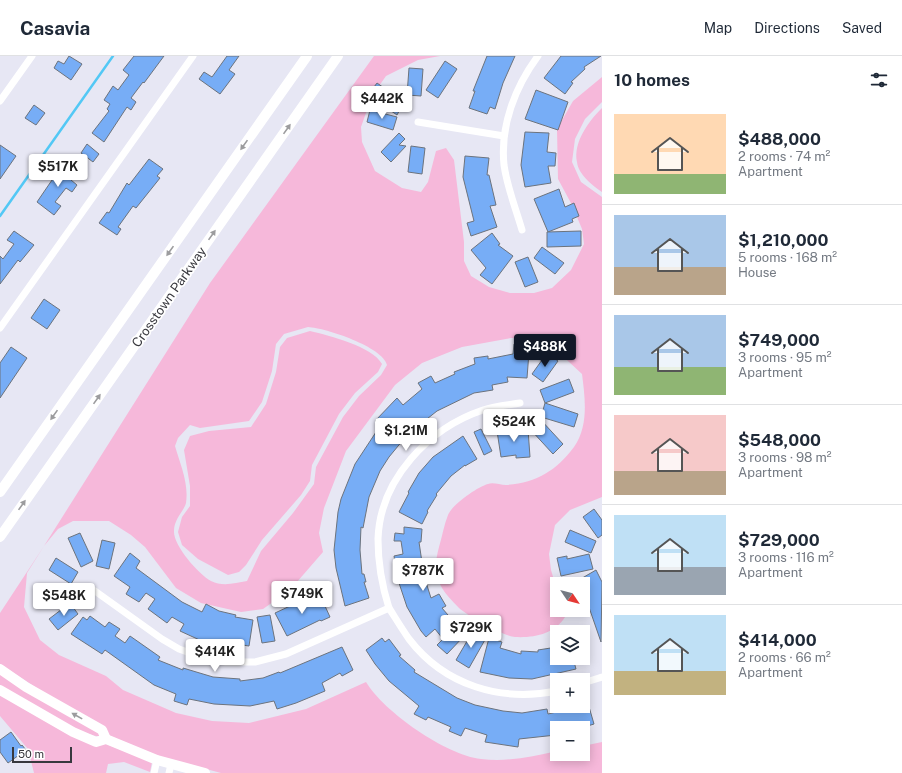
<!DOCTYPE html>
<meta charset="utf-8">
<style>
body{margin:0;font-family:"Public Sans",sans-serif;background:#f6f6f7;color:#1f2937;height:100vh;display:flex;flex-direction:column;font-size:15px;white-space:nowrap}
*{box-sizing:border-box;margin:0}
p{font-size:13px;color:#747a83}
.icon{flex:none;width:22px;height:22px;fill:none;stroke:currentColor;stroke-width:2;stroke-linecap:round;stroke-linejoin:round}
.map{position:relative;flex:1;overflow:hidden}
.sheet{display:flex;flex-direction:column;background:#fff;width:300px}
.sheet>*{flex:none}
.needle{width:26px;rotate:125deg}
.fabs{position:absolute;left:550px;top:521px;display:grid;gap:8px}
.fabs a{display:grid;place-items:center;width:40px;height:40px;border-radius:0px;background:#fff;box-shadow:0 2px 10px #0003;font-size:20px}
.scale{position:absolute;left:12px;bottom:10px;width:60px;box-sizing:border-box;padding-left:4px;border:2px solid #38383e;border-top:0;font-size:11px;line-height:14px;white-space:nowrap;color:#38383e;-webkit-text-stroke:3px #fff;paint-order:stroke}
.price{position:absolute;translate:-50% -34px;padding:0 9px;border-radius:4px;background:#fff;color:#222;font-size:13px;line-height:26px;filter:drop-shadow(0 1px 2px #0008)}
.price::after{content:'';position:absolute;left:50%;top:24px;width:12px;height:9px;margin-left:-6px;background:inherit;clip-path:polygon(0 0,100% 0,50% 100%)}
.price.current{background:#111827;color:#fff}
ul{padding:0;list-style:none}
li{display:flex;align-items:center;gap:12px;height:100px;padding:0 12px}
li+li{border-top:1px solid #e0e1e3}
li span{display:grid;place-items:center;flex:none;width:112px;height:80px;border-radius:0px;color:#555}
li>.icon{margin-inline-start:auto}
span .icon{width:48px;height:48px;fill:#fffc;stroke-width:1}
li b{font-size:17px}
h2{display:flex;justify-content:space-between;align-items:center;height:48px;padding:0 12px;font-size:17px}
header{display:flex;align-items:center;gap:24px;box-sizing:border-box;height:56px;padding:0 20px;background:#fff;border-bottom:1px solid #e0e1e3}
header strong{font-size:19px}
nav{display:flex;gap:22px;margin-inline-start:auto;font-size:14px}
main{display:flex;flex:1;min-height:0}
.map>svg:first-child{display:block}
</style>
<header>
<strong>Casavia</strong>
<nav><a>Map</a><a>Directions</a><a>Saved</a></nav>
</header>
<main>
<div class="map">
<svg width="602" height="717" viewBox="0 0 602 717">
<rect width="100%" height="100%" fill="#e7e7f4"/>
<!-- green -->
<g fill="#f6b8da" fill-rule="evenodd">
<path d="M374,0H440L418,4L386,20L372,40L361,71L362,86L375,115L402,132L421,136L428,126L436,95L446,92L454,104L464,186V205L471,220L489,231L510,237H534L552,232L571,214L584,188L582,173L572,149L558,123L557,73L573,45L602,21V46L585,63L575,83L572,106L581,126L602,141V441L570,454L555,469L549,498L551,514L557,534V554H563L565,561C555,578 534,582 515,581C503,580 468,560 459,552C439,532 431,520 439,491C442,481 444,469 448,459C452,449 477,431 488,428C493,426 500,429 506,429C536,427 556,415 574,391C589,370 585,342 582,318L555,293L527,282H511L462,291L422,307L395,329L346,395L324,452L319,477L323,496L290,534L263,553L241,556L201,547L176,532L145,491L131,479L109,465H73L58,473L44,490L27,517L24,551L40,584L59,599L106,620L123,634L176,657L212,665L249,667L306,653L366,626C384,656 446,699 481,703C507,706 532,701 557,695V698H583V690L602,686V717H221L158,700L110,680L0,608V557L44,490L210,227ZM308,271C326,272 383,291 387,309L381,319L359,340L343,361L316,411L314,428L293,457L261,495L247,525C235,527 223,531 211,525C198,518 173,489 174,475C174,463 184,455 186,447C189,427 180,408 175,390L178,382L190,369L200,372L249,365L262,346L272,315L276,288L284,278Z"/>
<path d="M602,52V136C593,130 578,118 577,106C573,86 589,65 602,52Z"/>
<path d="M310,275C330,280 372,290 382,308L378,316L355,337L339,358L312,409L310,425L301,439L262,484L246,509L239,516L228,519L198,503L182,489L178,476L182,461L190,450V430L184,394L190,380L209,375L251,371L266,348L276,316L280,291L287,282Z"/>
<path d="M0,618L99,677L100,680C85,683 15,639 0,629Z"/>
<path d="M0,639L71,680L106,688L152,706L150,716L124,706L108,708L106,717H34L28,693L0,660Z"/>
</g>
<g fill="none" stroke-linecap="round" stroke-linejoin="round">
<!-- stream -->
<path stroke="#53c8f5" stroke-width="2.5" d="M0,160L113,0"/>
</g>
<!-- building -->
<g fill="#77adf6" stroke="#6c737d">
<path d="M69,0L82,8L71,24L54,12L58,5L64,8Z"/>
<path d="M134,0H164L144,27L143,26L131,42L136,46L131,54L127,51L104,86L92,77L109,55L107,53L110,48L104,44L113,30L118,34L129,19L123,14Z"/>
<path d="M227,0H239L229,14L235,18L220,38L199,23L204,16L212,21Z"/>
<path d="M487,0H515L503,27L495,53L490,51L487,58L469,52L475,35H473Z"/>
<path d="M561,0H601L584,11L585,13L571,26L573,27L565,38L544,22Z"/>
<path d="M445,5L457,13L438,42L426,34Z"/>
<path d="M409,12L423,13L421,40L407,39Z"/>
<path d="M377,27L404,46L397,59L368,39Z"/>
<path d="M536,34L568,46L558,74L525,63Z"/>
<path d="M34,49L45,57L36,69L25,62Z"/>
<path d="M370,54L397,61L393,74L367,66Z"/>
<path d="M525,76L549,77L547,96L556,97L555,110H548L551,127L525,131L521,109Z"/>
<path d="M399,77L405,83L399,89L406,90L391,106L381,96Z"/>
<path d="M87,88L99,98L93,106L81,97Z"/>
<path d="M0,89L16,100L0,123Z"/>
<path d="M411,90L425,92L422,118L408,116Z"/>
<path d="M465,100L489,102L487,119H489L496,149L490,150L497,171L471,180L467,167L474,165L463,121Z"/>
<path d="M149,103L163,113L157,120L160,122L136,152L133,150L118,171L121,173L117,179L99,167L107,156L109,157L127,127L129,129Z"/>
<path d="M65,105L79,114L71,124L77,129L72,136L66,132L55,146L61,150L54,159L37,146Z"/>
<path d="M559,133L565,151L574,147L579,160L572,163L573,166L548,176L534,143Z"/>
<path d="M14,175L34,189L20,206L18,204L0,228V200L3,203L14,188L7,184Z"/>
<path d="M581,175V190L547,191V176Z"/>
<path d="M492,177L500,188L498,189L513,200L492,228L480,219L486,212L471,194Z"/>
<path d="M542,191L564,207L555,218L534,202Z"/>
<path d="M528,201L538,226L525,231L515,206Z"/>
<path d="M44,243L60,254L47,273L31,262Z"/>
<path d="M514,288L527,289L526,296H529L527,322L507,321L508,326L492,329L493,334L474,337L437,355L408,378L389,401L380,415L369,441L363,472L361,471L360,494L362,518H364L366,526H364L369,542L345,550L336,512L334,494L338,456L341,443L355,408L380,370L375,365L397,342L403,349L422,333L418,327L431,320L435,327L455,318L454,316L475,308L474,302L488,300V303L513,298Z"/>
<path d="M11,291L27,302L0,342V307Z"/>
<path d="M547,297L558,305L543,326L532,318Z"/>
<path d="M569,323L574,336L545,347L540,334Z"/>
<path d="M545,347L578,358L574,371L541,361Z"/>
<path d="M540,363L563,388L553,398L530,373Z"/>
<path d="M481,373L492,395L484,399L474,376Z"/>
<path d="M511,373H528L530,401L516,402V399L501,401L497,375Z"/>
<path d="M463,380L477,403L465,410V409L451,420L436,438L437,439L427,455L428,456L422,468L399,456L409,437L408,436L419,417L433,401Z"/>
<path d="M594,453L602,464V479L598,482L583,461Z"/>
<path d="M404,471L422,473L421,486H419L424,520L431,542L439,538L446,550L442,552L465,579L447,598L437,589L443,583L435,573L426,581L421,575L407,551L398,524L394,500L403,498L401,485H394L395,477L404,478Z"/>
<path d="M570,474L596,485L591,497L565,486Z"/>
<path d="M80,477L93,505L81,511L68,482Z"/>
<path d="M102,484L115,487L109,513L96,510Z"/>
<path d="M130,497L140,505L136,512L182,546L202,556L206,548L219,555L236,559L235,561L253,564L249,590L228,587L227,590L205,584L204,586L180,575L184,568L172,561L167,567L148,553L155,543L146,537L139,546L126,538L130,531L114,520Z"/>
<path d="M589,498L593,513L561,520L557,502L567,500V503Z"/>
<path d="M56,502L78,516L71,528L49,514Z"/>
<path d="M596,514L602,526L601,586L583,534V528H572Z"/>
<path d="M40,530H64V537H59V545H40Z"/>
<path d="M320,539L330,561L321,565L320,564L287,580L275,557L303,544L304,546Z"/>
<path d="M70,547L78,558L58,574L49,563Z"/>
<path d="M270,559L275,585L262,587L257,561Z"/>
<path d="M90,560L105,571L109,566L120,573L115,580L125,587L130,580L160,601L158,604L183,614V612L213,621L240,623V625L263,622L279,616L280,617L342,591L353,614L342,620L340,617L322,627L325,635L296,647L277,653L274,645L250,650L214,648L189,643L187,649L174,645L176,638L154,629L105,594L102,598L71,578L83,561L87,564Z"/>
<path d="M473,575L486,582L469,612L456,604Z"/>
<path d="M382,582L385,586L389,583L401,599L399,600L415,614L414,616L457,642L475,649L503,655L522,657L547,653L548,658L565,654L564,650H583V637H585L594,668L581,672H555L556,679L519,683L518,691L485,686L487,679L465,672L461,680L449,675L451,671L428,661L426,664L414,658L419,650L389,625L375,608L366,594Z"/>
<path d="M489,582L502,586L500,592L521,598V595L538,596V594L557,591V602H573L576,613L532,623L509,622L480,616Z"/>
<path d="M11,676L21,690L22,689L26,694L8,707L0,696V684Z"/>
</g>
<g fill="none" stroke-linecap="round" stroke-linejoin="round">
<!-- street -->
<g stroke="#fff" stroke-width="7">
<path d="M0,45L32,0"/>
<path d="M418,66L504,80"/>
<path d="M522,174C516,153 507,131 504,109C500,70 515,31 538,0"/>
<path d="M0,272L193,0"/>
<path d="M95,535L162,583L179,593L204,602L226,606H255L286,598L389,552C396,563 402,573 409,583C445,630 501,646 557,635"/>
<path d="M389,552C382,530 378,507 378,483C380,423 429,372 483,354C495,350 508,349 520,347"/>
<path d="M583,627L602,621"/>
<path d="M154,717L157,704"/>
<path d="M169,717L171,708"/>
</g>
<!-- secondary -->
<g stroke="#fff" stroke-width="10">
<path d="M0,436L307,0"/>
<path d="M0,481L338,0"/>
<path d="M0,613L26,631L102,674L106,683"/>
<path d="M0,634L73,676L96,686L106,683L157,704L205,717"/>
</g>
</g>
<!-- one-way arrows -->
<defs><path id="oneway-solid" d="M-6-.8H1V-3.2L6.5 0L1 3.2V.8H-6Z"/></defs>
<g fill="#9c9c9e">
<use href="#oneway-solid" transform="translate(287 73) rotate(-55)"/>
<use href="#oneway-solid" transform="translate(244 89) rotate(125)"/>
<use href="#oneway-solid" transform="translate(212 179) rotate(-55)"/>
<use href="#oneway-solid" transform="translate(170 195) rotate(125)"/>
<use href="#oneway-solid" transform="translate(97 343) rotate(-55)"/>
<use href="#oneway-solid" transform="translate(54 359) rotate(125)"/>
<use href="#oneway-solid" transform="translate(22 449) rotate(-55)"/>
<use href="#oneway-solid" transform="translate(77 660) rotate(-151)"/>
</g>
<g text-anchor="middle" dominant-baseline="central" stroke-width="3.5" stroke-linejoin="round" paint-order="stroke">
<!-- street labels -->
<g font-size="13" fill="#38383e" stroke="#fff">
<text transform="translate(169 241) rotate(-55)">Crosstown Parkway</text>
</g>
</g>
</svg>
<div class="fabs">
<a><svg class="needle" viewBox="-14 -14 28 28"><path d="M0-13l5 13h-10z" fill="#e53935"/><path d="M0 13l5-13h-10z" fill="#747a83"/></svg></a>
<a><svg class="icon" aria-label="layers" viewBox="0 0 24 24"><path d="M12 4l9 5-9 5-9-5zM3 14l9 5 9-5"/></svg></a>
<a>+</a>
<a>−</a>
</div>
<div class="scale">50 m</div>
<b class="price" style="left:382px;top:64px">$442K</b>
<b class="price" style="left:58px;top:132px">$517K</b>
<b class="price current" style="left:545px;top:312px">$488K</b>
<b class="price" style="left:514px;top:387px">$524K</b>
<b class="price" style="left:406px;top:396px">$1.21M</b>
<b class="price" style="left:423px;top:536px">$787K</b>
<b class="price" style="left:302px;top:559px">$749K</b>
<b class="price" style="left:64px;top:561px">$548K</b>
<b class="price" style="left:471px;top:593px">$729K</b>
<b class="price" style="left:215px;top:617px">$414K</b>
</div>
<section class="sheet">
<h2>10 homes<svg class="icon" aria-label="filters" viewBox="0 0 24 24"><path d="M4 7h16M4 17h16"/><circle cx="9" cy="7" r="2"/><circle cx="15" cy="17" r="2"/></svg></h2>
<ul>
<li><span style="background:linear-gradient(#ffd9b3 75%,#8fb573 0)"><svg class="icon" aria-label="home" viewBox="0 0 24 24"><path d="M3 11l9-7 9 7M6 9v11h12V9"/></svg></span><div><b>$488,000</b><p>2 rooms · 74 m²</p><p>Apartment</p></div></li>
<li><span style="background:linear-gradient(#a9c7e8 65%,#b9a48a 0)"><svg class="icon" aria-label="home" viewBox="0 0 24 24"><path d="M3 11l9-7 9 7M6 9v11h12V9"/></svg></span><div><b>$1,210,000</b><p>5 rooms · 168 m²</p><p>House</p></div></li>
<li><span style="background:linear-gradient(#a9c7e8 65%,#8fb573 0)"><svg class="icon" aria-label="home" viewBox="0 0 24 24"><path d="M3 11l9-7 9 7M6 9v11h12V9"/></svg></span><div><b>$749,000</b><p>3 rooms · 95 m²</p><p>Apartment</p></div></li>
<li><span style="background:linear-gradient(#f6c9c9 70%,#b9a48a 0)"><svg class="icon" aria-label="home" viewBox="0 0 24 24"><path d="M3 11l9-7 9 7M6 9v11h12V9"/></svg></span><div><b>$548,000</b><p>3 rooms · 98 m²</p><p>Apartment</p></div></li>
<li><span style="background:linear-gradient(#bfe0f5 65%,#9aa5b1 0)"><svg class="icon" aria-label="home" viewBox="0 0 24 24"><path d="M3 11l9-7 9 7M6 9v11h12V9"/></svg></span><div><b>$729,000</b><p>3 rooms · 116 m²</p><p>Apartment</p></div></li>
<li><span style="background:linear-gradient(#bfe0f5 70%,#c2b280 0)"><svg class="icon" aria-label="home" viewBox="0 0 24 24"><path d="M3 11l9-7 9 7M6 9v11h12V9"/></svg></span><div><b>$414,000</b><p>2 rooms · 66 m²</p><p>Apartment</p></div></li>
</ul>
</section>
</main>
